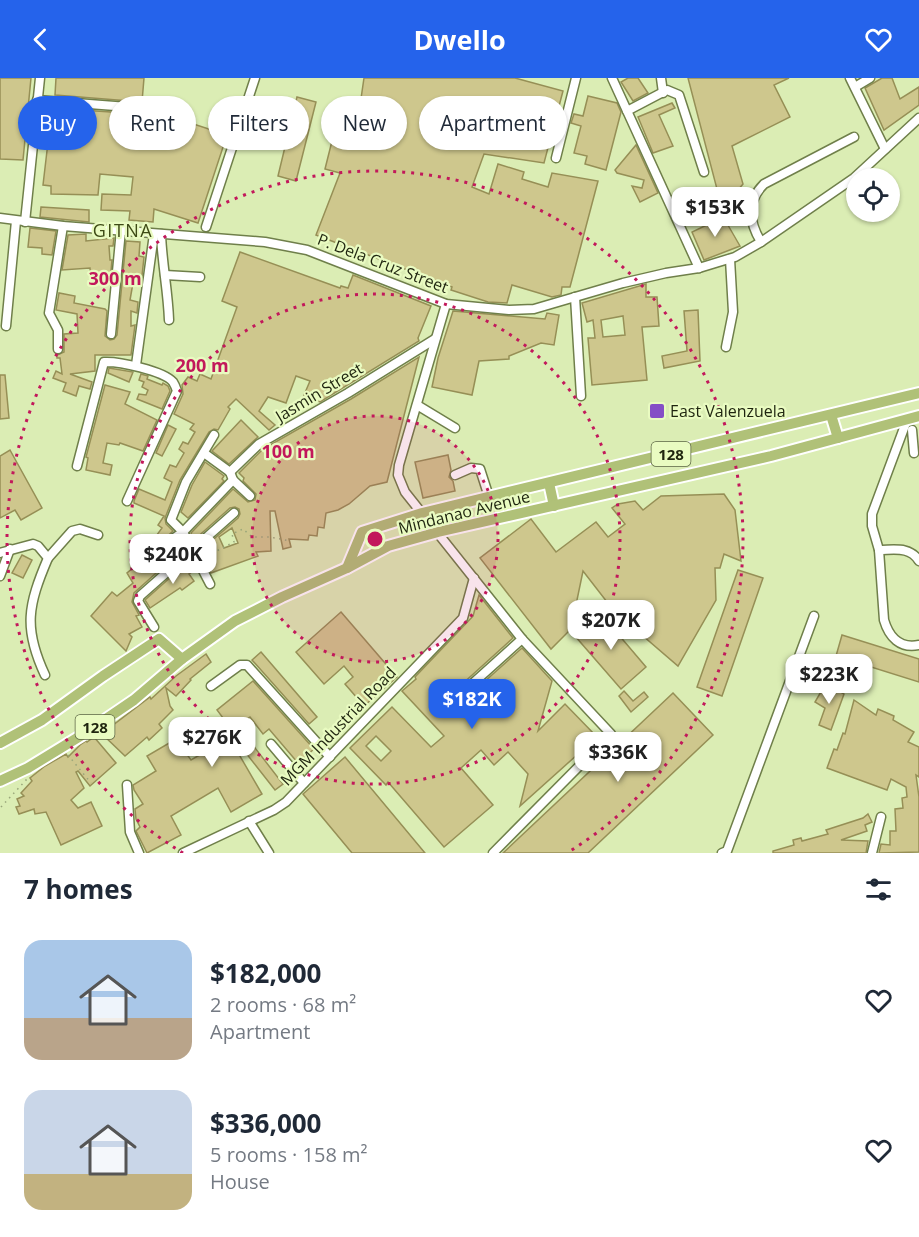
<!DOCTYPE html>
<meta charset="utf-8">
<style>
body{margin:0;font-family:"Open Sans",sans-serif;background:#f2f2f3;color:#1f2937;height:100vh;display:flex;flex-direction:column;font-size:22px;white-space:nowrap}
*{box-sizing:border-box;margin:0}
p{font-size:20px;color:#747a83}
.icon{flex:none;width:33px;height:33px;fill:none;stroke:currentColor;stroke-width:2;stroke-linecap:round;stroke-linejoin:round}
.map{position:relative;height:775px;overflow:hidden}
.sheet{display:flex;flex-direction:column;background:#fff;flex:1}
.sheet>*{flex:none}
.banner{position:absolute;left:18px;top:18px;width:600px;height:54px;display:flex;gap:12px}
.buttons{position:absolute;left:846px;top:90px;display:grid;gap:12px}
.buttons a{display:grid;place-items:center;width:54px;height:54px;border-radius:50%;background:#fff;box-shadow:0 2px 4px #0004;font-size:30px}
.price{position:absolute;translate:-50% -51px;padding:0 14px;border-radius:12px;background:#fff;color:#222;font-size:20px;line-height:39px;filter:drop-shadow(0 2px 3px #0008)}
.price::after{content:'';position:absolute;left:50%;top:36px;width:18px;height:14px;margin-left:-9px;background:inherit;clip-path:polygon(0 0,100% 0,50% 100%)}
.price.active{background:#2563eb;color:#fff}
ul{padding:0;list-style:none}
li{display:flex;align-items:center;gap:18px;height:150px;padding:0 24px}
li span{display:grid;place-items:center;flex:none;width:168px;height:120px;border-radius:18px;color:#555}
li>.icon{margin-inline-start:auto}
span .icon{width:72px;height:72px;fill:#fffc;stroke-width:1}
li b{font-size:26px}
h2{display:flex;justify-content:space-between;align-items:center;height:72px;padding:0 24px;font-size:26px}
.pill{padding:0 21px;border-radius:27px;background:#fff;box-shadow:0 2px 4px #0004;font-size:21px;line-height:54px}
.pill.active{background:#2563eb;color:#fff}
header{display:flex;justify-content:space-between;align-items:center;height:78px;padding:0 24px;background:#2563eb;color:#fff;font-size:27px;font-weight:700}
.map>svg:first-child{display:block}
</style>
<header><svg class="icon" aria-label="back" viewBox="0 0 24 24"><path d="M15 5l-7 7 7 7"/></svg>Dwello<svg class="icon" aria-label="heart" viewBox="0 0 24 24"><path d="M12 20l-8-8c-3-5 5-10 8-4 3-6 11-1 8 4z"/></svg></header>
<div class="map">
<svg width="919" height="775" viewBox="0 0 919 775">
<rect width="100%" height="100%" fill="#dbedb4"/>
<!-- building -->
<g fill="#cec78d" stroke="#968f56" stroke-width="1.5" fill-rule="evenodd">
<path d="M0,0H31L23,82L0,81Z"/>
<path d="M56,0H144L142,24L55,17Z"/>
<path d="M364,0H515L563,13L544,85L484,76L472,109L489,116L498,86L524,94L522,101L548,109L552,95L598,103L570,209H562L561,217L552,219L512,207L507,225L488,224L451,212L452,209L316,157L340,95L325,91L337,43L357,48Z"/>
<path d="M628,0H638L648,15L633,23L621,4Z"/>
<path d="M688,0H789L774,7L790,39L732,68L743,106L738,112L713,123L709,115L717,111Z"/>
<path d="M882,0H892L900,21L919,9V27L884,52L865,10Z"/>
<path d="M588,18L617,25L621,34L606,92L585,86L587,78L574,75L581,48L571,45L574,36L583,38Z"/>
<path d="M297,19L316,24L296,103L278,98Z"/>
<path d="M672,25L675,30L659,37L673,68L653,75L638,39Z"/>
<path d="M52,30L140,36L138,64L150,65L152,37L157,36L160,32L169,33V38L227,57L198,145L154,131L153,144L129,142L130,133L101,132L102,116L131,117L133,99L100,96L98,117L51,116V108L43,107Z"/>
<path d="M636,67L658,115L640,124L632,108L642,110L644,102L617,95L615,92Z"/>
<path d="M696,120L702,133L684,142L678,128Z"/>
<path d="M41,129L89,132V144L40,139Z"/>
<path d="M721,135L740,168L704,182L692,154L715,143L714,139Z"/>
<path d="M30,150L56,153L52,177L42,176V170L28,169Z"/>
<path d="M86,156V163L114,160L113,168H109L110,182H112L110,204L91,205L90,190L62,192L68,157Z"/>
<path d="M126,163L140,164L139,178L144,179L141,207L133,205L130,222L138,224L137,235L131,233V248L135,247L131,277H95V293L70,296L92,304L90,311L79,308L76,318L63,313L66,305L53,300L56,293L62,296L60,280H57V277L64,274V256L78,255L77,236L56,232L59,215L75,218L74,225L105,231L107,233L105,258L110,262L114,261L117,257Z"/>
<path d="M240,174L340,210L341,208L348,210L353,197L431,228L418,260L419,263L320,324L304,317L310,303L296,298L286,325L268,319L259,333L275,347L269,352L236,321L228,329L230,331L218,352L214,351L209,354L180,402L165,440L166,446L173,453L147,477L148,483L154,485L181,463L184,470L134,515L132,524L139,537L136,538L142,549L129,556L132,559L126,573L91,538L112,514L117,518L133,505L127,495L134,489L132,486L144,476L143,472L149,466L147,464L151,459L154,461L162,450L158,447L164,438L134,425V423L139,411L165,422L172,404L164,400L170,387L176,389L184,375L179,371L183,364L188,366L195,354L190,351L194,346L174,336L183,316L182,307L188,299L197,303L200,296L211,301L237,229L222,223Z"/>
<path d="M646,206V219H657L659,248L642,249L647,302L592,307L588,260H595L593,242L587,244L582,225ZM623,238L625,257L603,259L601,242Z"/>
<path d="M698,232L700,283L664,290L662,278L687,273L684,233Z"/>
<path d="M453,233L545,241L547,235L559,237L554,267L541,265L509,278V281L479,283L472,317L432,309L438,280Z"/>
<path d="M419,279L387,404L370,408L349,426L338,432L326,435L324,450L318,449L317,458L309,457L308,462L289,461L291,469L283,471L275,433H270L271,473L256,474L258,478L211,495L200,473L238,440L240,436L239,431L235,429L230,430L194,462L191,455L233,411L248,424L255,422L256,416L243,403L244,400L239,395L263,371L351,321ZM232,450L238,465L224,470L219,459Z"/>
<path d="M109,290L133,294L129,304L108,295Z"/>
<path d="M141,296L148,298L147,301L162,307L163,305L168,308L170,313L162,331L137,321L139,316L146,317L148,312L142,309L144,304L139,302Z"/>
<path d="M0,297H5L9,340L0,341Z"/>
<path d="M105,307L130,314L125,326L157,342L143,373L120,365L119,367L107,365L103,385L112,387L110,397L86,392L88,380L86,379Z"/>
<path d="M241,342L258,359L229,386L212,373Z"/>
<path d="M168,347L176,351L162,378L156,375Z"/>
<path d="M10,372L42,430L21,442L15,432L0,440V378Z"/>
<path d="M448,377L451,392L449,399L453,403L455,413L423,420L415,384Z"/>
<path d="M205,384L224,398L222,401L224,403L188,440L181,434L192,407Z"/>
<path d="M724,416L735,432L741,483L724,476L720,490H715L716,522L678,588L614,533L583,493L571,551L551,571L480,480L531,441L556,474L596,444L608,459L625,446L612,430L618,426L635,423L643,432L661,418Z"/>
<path d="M22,477L32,482L23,500L12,495Z"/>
<path d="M190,482L195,492L189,496L194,503L182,512L180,510L150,530L145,522Z"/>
<path d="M738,492L763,500L722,618L697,609Z"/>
<path d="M479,517L513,560L438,628L436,632L437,637L441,639L446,638L522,570L552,603L538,653L565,626L597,659L520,728L528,696L508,674L494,687L481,672L461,690L493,727L444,769L388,704L386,707L350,670L392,629L431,669L444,658L402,613L416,601L415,599L473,538ZM376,658L391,673L381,683L366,668Z"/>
<path d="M341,534L397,599L364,628L345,606L353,599L344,588L324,606L296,574Z"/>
<path d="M601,536L646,589L621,611L575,558Z"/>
<path d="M842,557L919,581V604L836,578Z"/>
<path d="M261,574L317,639L309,646L252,582Z"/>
<path d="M206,576L211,584L190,601L191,602L176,618L166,610L170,628L173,632L159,646L162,650L149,662L147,659L125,678L100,654L107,649L109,650L150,619L151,621L176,598Z"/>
<path d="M253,603L314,671L298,685L269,651L263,656L250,639L238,648L283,706L275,712L242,670L237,673L262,716L231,734L218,710L171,738L181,757L147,775L136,753L140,749L136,741L135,731L143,726L134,712L133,707L156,693L147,678L176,661L191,682L233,658L235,656L217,632Z"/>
<path d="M826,605L844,616L831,652L819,647L825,630L815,624Z"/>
<path d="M624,613L633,623L644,614L648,619L631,634L619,618Z"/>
<path d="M673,615L713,657L588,775H503Z"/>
<path d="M854,622L876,637L878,631L894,638L893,642L914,654L908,664L919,669V699L916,697L919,719V774L879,775L881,766L890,767V753H896L895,731L903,730L902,720L907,719L906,709L891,701L887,712L827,690L834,671L837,672L843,655L845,656Z"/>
<path d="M94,659L116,685L90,708L78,693L76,694L84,710L71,722L78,730L91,724L102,748L61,767L46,734L35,736L34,731L19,736L16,729L20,728L17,721L24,718L21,715L32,703L30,700L45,688L66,676L68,679L80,667L86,663L87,664Z"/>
<path d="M345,679L425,775H352L303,716Z"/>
<path d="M868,736L872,744L865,747L867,753L841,762L868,763L866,775H773V773L794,767L793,762L801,760L802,763L828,756L826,752L863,740Z"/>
</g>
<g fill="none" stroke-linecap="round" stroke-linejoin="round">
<!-- minor casing -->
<g stroke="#6f7f4a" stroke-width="11">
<g id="minor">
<path d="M612,0L699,190"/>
<path d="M661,0L663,15"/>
<path d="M850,0L885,71"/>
<path d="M855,9L870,0"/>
<path d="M37,22L154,31"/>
<path d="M627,33L667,12L679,17L704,94"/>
<path d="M556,80L576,0"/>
<path d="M0,140L63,148L265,164L307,172L446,226L509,232L534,231L623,205L666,195L699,190L735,179L761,164L854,100L919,40"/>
<path d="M25,144L40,0"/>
<path d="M206,149L255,0"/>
<path d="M161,156C162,185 168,213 169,242"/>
<path d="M761,164C749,144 746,124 764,106L854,59"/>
<path d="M165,197L200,199"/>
<path d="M575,219L581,318"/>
<path d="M446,226L399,387L398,397L405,414L522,561L611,656L493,775"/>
<path d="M6,248L16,143"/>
<path d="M111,256L121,152"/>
<path d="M726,269L733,234L730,181"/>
<path d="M58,271V252L49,235L63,148"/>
<path d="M136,287L154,156"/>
<path d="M417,327L455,350"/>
<path d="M907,342L872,436V448L879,472L884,542C889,559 900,571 919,567"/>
<path d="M912,352L914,375"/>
<path d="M204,375L230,394"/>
<path d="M77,388L104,284C118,283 164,293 173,304C175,307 176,310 177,313L127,423"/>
<path d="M230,394L259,366L348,315L435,261"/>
<path d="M455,397L471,390L480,391L489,419"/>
<path d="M233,402L250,418"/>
<path d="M879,472C894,472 910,468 919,483"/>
<path d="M0,475L33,466L38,468L48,480C28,527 23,550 45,597"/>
<path d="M153,479L174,460L183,454L233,402L230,394"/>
<path d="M48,480L72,453L80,451L98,457"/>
<path d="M0,498L10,471"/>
<path d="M210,506L183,454L171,442L186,404L214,357"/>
<path d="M154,549L138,523L140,518L234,435"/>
<path d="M211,608L240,587H247L330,679"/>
<path d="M442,633L522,561"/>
<path d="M271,666L304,705"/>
<path d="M127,707L130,754L139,775"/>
<path d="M249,743L269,775"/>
<path d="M183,775L274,732L286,724L463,540L474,500"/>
<path d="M722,775L727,773L814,538"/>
<path d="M872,775L881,739"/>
</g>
</g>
<!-- major casing -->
<g stroke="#fff" stroke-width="14">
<g id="major">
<path d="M831,337L838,360"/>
<path d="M549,405L554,428"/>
<path d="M347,490L362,454L422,435L919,315"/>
<path d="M0,665L42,642L103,598L159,561L182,581"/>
<path d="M0,703L28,690L87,654L134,622L182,581L235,543L282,519L347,490L388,468L438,454L771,378L919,338"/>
</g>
</g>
<!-- path -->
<g stroke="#98a579" stroke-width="1.5" stroke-dasharray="1.5 4.5" stroke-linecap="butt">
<path d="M207,478L234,464L232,456L243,451L252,459H270L290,463"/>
<path d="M68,677L91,705"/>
<path d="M1,729L27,701"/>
</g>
<!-- minor -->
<use href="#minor" stroke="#fff" stroke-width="8"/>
<!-- major -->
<use href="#major" stroke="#b0c178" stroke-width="10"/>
</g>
<!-- distance rings -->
<circle cx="375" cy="461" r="123" fill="#c2185b" fill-opacity=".12"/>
<g fill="none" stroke="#c2185b" stroke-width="3" stroke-dasharray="3 6">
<circle cx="375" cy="461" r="123"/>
<circle cx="375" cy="461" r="245"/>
<path d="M183 775A368 368 0 1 1 567 775"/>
</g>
<!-- markers -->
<rect fill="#854ec6" stroke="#e9fbc1" stroke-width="2" x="649" y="325" width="16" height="16" rx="3"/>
<g text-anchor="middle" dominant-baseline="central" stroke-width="4.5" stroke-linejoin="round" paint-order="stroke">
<!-- shield labels -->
<g fill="#e9fbc1" stroke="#5c6544" stroke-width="1.5">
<rect x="651.5" y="364" width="39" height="24" rx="4.5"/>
<rect x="75.5" y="637" width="39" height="24" rx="4.5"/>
</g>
<g font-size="15" font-weight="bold" fill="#1f250f">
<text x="671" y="376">128</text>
<text x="95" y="649">128</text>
</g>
<!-- street labels -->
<g font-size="16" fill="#1f250f" stroke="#e9fbc1">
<text transform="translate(383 185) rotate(21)">P. Dela Cruz Street</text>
<text transform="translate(319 314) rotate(-31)">Jasmin Street</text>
<text transform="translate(464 434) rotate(-14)">Mindanao Avenue</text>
<text transform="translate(338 648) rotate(-46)">MGM Industrial Road</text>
</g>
<!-- poi labels -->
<g font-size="16" fill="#1f250f" stroke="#e9fbc1" text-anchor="start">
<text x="670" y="333">East Valenzuela</text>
</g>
<!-- neighbourhood labels -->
<g font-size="18" letter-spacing="1.5" fill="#3e4b16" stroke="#e9fbc1">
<text x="123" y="152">GITNA</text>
</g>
</g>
<circle cx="375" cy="461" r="9" fill="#c2185b" stroke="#e9fbc1" stroke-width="3"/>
<g font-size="18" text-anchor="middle" font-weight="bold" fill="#c2185b" stroke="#e9fbc1" stroke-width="4.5" stroke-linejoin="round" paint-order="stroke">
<text x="115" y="207">300 m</text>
<text x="202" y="294">200 m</text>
<text x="288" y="380">100 m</text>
</g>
</svg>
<div class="buttons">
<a><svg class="icon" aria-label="locate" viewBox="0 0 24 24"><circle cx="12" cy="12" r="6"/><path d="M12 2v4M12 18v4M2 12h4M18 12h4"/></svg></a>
</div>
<b class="price" style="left:715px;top:160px">$153K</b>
<b class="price" style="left:173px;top:507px">$240K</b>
<b class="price" style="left:611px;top:573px">$207K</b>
<b class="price" style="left:829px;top:627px">$223K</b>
<b class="price active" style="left:472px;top:652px">$182K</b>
<b class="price" style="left:212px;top:690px">$276K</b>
<b class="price" style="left:618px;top:705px">$336K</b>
<div class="banner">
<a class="pill active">Buy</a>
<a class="pill">Rent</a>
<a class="pill">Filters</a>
<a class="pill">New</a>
<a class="pill">Apartment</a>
</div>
</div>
<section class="sheet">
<h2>7 homes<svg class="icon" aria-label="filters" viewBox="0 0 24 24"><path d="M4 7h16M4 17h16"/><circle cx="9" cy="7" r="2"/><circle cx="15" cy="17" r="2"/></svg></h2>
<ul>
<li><span style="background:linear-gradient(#a9c7e8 65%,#b9a48a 0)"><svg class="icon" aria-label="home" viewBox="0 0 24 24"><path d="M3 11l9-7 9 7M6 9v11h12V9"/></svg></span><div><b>$182,000</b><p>2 rooms · 68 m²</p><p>Apartment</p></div><svg class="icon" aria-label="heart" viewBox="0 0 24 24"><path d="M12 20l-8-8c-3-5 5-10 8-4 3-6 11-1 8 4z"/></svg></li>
<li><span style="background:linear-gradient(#c9d6e8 70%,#c2b280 0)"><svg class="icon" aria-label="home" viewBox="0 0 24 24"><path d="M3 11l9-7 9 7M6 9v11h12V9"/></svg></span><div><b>$336,000</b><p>5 rooms · 158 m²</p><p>House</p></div><svg class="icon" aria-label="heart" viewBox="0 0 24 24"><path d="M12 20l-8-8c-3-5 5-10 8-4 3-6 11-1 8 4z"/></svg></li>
</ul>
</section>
